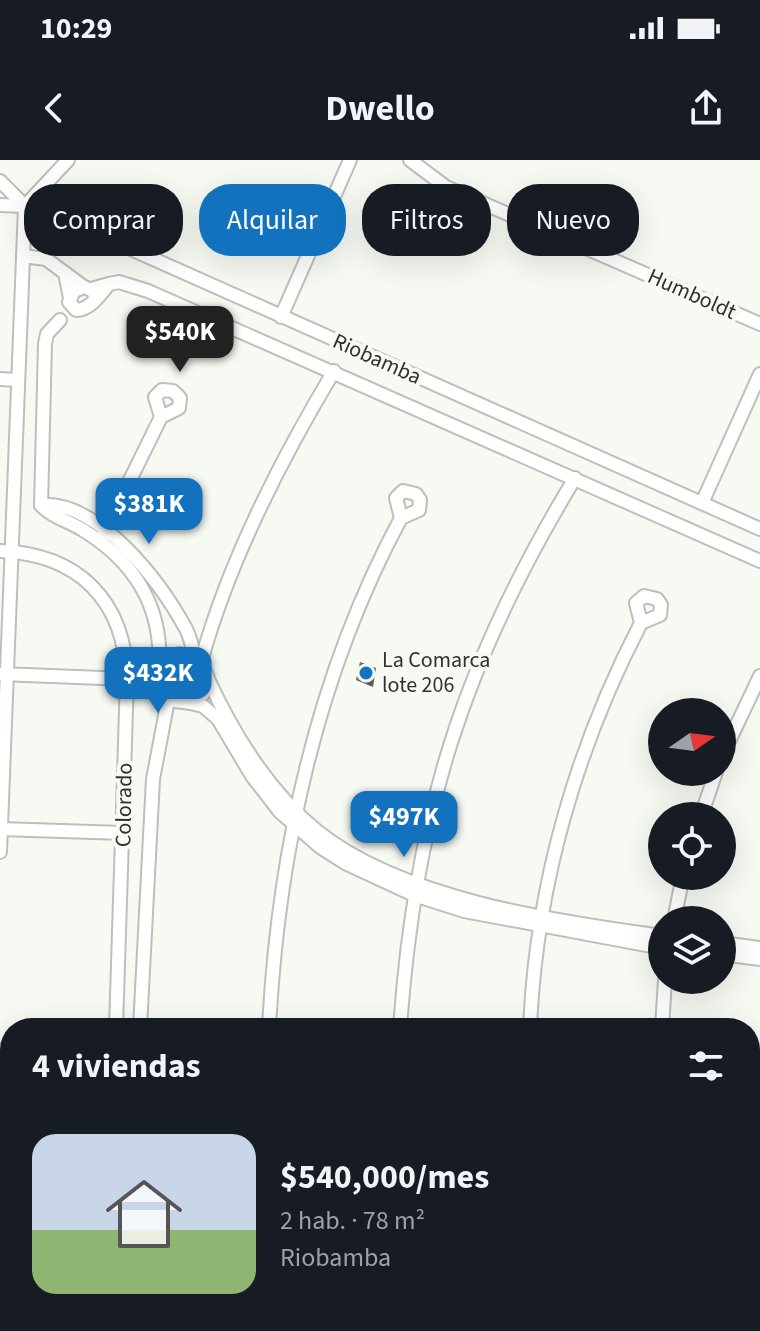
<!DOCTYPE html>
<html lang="es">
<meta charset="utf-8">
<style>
body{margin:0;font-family:"Source Sans 3",sans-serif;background:#242831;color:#f1f3f6;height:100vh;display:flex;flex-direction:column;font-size:30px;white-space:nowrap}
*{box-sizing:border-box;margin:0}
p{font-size:26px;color:#9ea1a6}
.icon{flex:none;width:44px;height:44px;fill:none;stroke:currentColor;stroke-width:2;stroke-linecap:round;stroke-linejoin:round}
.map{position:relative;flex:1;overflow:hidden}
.side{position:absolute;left:0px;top:858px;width:760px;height:314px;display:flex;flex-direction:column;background:#171b24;border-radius:32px 32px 0 0;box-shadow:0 8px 32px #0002}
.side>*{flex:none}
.banner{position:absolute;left:24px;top:24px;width:712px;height:72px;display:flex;gap:16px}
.needle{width:52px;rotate:76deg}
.tools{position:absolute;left:648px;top:538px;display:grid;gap:16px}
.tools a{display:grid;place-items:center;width:88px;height:88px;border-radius:50%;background:#171b24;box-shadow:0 8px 32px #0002;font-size:40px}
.price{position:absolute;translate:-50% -68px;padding:0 18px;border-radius:16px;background:#1372be;color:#fff;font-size:26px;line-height:52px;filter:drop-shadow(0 2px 4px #0008)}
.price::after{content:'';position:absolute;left:50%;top:48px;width:24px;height:18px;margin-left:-12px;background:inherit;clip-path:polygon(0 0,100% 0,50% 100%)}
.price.selected{background:#222;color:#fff}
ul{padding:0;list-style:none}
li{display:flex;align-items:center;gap:24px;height:200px;padding:0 32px}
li+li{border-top:2px solid #363941}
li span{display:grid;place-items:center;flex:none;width:224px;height:160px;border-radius:24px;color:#555}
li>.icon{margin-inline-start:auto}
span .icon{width:96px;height:96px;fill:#fffc;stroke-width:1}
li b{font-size:34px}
h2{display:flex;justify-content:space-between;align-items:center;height:96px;padding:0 32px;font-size:34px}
.tag{padding:0 28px;border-radius:32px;background:#171b24;box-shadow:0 8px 32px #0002;font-size:28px;line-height:72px}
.tag.selected{background:#1372be;color:#fff}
.status{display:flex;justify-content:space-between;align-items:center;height:56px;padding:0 40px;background:#171b24;direction:ltr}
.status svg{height:22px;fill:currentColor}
header{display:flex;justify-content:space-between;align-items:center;height:104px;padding:0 32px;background:#171b24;font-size:36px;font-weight:700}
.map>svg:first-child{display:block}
</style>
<div class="status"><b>10:29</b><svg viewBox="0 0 49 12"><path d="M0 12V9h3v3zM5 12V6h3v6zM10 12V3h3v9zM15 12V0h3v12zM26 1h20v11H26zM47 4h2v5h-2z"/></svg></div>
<header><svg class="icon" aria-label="back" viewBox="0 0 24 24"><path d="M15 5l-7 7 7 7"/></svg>Dwello<svg class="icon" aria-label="share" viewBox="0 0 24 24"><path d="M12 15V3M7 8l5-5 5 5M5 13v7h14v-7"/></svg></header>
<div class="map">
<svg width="760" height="1171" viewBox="0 0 760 1171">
<defs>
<pattern id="grass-dots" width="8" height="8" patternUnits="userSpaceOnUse" patternTransform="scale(2)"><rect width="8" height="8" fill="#d9ecbf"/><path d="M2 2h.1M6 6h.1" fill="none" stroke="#bbcba4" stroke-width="1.8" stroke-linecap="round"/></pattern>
<pattern id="water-waves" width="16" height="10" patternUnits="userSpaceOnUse" patternTransform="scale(2)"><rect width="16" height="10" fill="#8eb6de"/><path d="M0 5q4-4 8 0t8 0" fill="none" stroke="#7495b4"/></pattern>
<pattern id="building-hatch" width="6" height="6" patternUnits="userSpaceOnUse" patternTransform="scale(2)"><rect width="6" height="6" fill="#5a5c57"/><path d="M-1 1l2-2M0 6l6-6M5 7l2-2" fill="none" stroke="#6f706c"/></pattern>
</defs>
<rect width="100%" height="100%" fill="#f7faf3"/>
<!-- grass -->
<g fill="url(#grass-dots)">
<path d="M760,1097V1138L750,1140V1098Z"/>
<path d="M152,1162H615L563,1171H161Z"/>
</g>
<!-- water -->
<path fill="url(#water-waves)" d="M760,1138V1171H563L615,1162H750V1140Z"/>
<!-- building -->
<path fill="url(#building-hatch)" d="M360,502L376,508L373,527L356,520Z"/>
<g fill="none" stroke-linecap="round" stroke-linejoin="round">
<!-- street casing -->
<g stroke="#bdc0b9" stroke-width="16">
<g id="street">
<path d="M410,0L446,27L760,164"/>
<path d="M0,21L25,46L59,57L760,369"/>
<path d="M0,45L25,46"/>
<path d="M25,46L68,0"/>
<path d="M23,96L46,99L65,113"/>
<path d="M109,124L119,122L148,131L760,401"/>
<path d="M91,129L109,124C100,135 90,150 76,150L69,142L74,131L84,127L94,131L95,139"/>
<path d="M70,138L65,113L84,127"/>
<path d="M281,157L350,0"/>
<path d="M0,219L17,220"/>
<path d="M702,343L760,214"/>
<path d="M41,345C100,341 161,423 186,469C191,478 192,490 196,498C201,507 206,509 208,519L203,534L190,543L168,540L157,522L163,503L179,494L196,498"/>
<path d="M41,345C51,357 69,361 83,370C134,401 163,447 159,507"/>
<path d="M41,345L45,184L47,174L60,160"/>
<path d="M100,381L161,257L179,248L180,238L173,231L162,230L155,237L161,257"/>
<path d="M0,391C79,394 125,441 127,519L116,868"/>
<path d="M201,502C229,400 280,301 334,211"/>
<path d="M0,514L127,519"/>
<path d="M208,519C234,575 269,632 317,671C401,739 557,762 662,776"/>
<path d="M190,543L203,546L218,559L252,616L280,652L320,687L345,703L414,735L464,751L662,788"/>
<path d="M722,596L760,516"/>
<path d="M701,656L716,612"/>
<path d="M0,669L123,673"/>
<path d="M0,692L25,46"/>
<path d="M674,760L683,716"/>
<path d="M722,783L760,788"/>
<path d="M722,794L760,799"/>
<path d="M140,868L153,619L168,540"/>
<path d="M269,868C278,692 317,514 401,358L419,350L420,340L416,334L403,331L396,338L401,358"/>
<path d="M400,868C415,653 464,501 575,318"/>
<path d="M530,868C536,726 576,588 641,463L660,455L661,445L657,439L644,436L636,443L641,463"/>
<path d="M662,868L665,820"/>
<path d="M0,890L10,891"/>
<path d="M750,1085L760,1083"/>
<path d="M750,1112L760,1111"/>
<path d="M0,1144H10"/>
</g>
</g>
<!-- street -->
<use href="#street" stroke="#fff" stroke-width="12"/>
</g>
<!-- markers -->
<circle fill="#1372be" stroke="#f7faf3" stroke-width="3" cx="366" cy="513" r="8"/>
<g text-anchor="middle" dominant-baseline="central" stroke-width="8" stroke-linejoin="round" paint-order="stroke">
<!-- street labels -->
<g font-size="22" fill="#30312f" stroke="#f7faf3">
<text transform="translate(692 134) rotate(24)">Humboldt</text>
<text transform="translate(377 199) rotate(24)">Riobamba</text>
<text transform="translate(124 645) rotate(-89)">Colorado</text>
</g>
<!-- poi labels -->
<g font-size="22" fill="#30312f" stroke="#f7faf3" text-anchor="start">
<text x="382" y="500">La Comarca<tspan x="382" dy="25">lote 206</tspan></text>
</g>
</g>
</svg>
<div class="tools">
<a><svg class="needle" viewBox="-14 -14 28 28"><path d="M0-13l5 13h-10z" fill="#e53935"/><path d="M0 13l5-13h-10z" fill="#9ea1a6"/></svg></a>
<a><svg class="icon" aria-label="locate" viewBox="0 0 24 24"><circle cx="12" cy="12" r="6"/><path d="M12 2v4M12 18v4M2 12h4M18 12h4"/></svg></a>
<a><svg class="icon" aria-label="layers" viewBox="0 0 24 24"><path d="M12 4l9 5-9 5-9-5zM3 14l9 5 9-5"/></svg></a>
</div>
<b class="price selected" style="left:180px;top:214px">$540K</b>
<b class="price" style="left:149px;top:386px">$381K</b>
<b class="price" style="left:158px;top:555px">$432K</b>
<b class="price" style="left:404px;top:699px">$497K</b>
<div class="banner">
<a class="tag">Comprar</a>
<a class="tag selected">Alquilar</a>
<a class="tag">Filtros</a>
<a class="tag">Nuevo</a>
</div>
<section class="side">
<h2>4 viviendas<svg class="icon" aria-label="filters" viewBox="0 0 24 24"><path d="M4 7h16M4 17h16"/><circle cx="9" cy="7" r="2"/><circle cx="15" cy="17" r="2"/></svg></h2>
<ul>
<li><span style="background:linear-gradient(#c9d6e8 60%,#8fb573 0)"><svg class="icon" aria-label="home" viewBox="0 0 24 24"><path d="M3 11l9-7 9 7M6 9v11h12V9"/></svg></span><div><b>$540,000/mes</b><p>2 hab. · 78 m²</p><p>Riobamba</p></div></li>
</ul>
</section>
</div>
